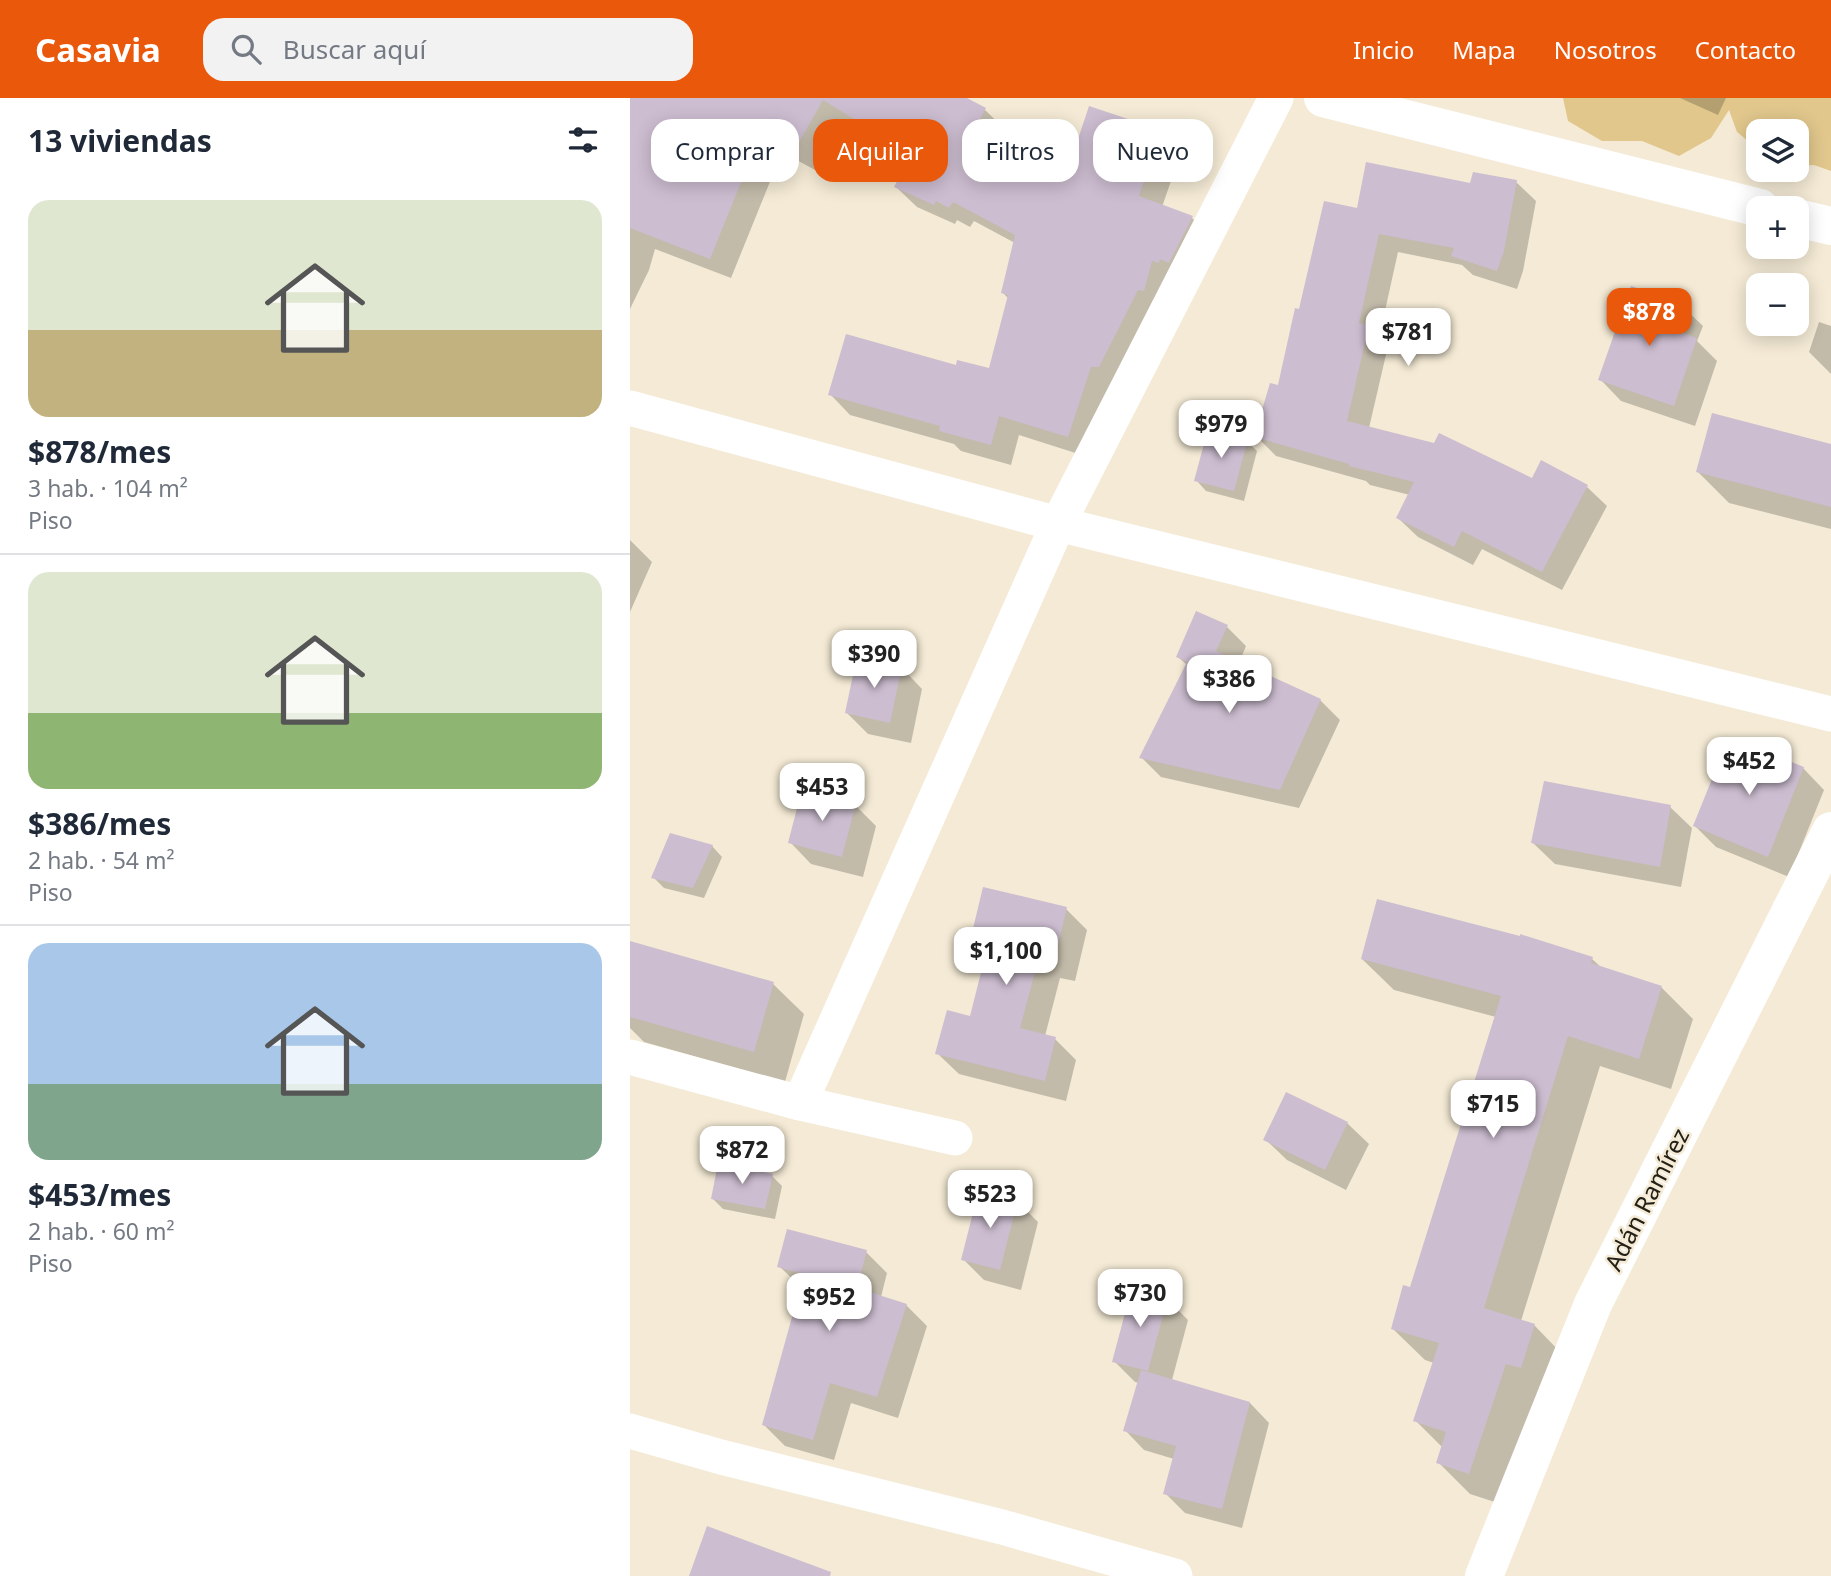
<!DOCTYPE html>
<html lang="es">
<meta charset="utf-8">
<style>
body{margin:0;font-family:"Noto Sans",sans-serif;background:#f2f2f3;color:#1f2937;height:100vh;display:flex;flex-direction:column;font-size:26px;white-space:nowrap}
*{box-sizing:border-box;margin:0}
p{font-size:23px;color:#747a83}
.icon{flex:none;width:38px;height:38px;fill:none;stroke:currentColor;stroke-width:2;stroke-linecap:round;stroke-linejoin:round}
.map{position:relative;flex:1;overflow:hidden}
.panel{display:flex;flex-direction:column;background:#fff;width:630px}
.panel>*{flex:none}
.banner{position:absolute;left:21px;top:21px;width:665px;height:63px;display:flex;gap:14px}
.buttons{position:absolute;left:1116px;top:21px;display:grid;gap:14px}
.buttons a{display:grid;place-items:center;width:63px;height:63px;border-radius:14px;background:#fff;box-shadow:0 4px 18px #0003;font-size:35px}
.price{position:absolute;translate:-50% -60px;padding:0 16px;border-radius:14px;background:#fff;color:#222;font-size:23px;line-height:46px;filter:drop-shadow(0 2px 4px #0008)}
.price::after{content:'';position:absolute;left:50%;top:42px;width:21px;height:16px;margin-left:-10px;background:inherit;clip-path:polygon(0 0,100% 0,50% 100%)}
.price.active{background:#ea580c;color:#fff}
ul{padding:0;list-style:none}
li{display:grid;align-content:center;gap:14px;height:371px;padding:0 28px}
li+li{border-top:2px solid #e0e1e3}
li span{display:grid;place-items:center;height:217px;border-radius:21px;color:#555}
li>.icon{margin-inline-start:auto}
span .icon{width:126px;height:126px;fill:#fffc;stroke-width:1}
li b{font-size:30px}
h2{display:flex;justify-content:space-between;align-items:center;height:84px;padding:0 28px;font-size:30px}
.chip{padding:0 24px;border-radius:21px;background:#fff;box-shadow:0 4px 18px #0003;font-size:24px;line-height:63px}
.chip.active{background:#ea580c;color:#fff}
header{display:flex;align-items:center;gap:42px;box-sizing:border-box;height:98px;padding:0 35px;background:#ea580c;color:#fff}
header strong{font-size:33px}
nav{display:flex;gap:38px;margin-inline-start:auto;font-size:24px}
.search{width:490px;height:63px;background:#f2f2f3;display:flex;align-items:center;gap:18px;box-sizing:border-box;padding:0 24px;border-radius:21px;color:#747a83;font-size:26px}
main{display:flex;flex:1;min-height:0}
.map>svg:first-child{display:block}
</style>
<header>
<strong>Casavia</strong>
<div class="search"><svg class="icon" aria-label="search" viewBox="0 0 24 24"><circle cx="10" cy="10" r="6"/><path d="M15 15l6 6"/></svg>Buscar aquí</div>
<nav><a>Inicio</a><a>Mapa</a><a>Nosotros</a><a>Contacto</a></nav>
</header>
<main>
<section class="panel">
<h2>13 viviendas<svg class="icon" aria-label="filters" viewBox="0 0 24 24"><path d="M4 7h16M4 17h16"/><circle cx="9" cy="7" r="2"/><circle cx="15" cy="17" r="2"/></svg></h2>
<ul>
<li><span style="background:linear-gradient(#dfe7d0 60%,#c2b280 0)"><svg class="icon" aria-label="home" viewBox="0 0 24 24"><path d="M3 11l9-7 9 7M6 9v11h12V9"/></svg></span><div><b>$878/mes</b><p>3 hab. · 104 m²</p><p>Piso</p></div></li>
<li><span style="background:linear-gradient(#dfe7d0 65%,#8fb573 0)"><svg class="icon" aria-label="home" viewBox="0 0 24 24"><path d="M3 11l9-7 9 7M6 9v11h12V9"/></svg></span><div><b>$386/mes</b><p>2 hab. · 54 m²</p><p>Piso</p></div></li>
<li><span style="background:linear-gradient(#a9c7e8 65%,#7fa58c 0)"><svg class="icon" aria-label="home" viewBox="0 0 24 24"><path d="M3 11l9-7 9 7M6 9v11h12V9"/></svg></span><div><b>$453/mes</b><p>2 hab. · 60 m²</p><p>Piso</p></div></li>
</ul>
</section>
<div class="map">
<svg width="1201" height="1478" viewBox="0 0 1201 1478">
<rect width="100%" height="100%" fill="#f4ead5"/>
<!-- green -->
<path fill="#e1c78c" d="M933,0H1201V73L1184,67L1167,68V33H1129V52L1107,34L1099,12L1081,40L1049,58L1012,43H972L938,23Z"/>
<!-- shadow -->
<g fill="#0003">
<path d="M0,0H333L355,12L376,32L367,47L423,77L442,64L530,33L551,54L532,109L562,120L582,140L458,359L389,337L381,367L331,353L324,346L220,317L200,296L327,269L360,272L379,201L373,195L385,145L344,123L340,129L327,122L325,126L287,109L266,89L280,62L214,21L185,72L152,54L101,180L25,151L19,172L0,211Z"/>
<path d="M1050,0H1096L1088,17Z"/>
<path d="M886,84L906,103L893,173L887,191L843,177L832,167L768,154L749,240L758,248L739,330L902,382L912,364L957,389L977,408L932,492L852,451L843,467L788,439L768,420L780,397L740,387L736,383L646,358L626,338L649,290L670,213L728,112L842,87Z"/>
<path d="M1051,207L1073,228L1067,243L1087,263L1065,328L991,303L970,281Z"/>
<path d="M1189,224L1201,228V276L1179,254Z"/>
<path d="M617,343L627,353L614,403L576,393L566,382Z"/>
<path d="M1201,348V431L1099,405L1068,374Z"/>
<path d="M0,442L22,464L0,514Z"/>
<path d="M597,529L616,548L609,565L690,602L710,622L669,710L531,679L512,660L557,567L548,559Z"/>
<path d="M271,569L292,591L281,645L238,636L217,615Z"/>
<path d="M1173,670L1194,692L1159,779L1086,749L1065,728Z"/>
<path d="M225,707L246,728L233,779L181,766L160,744Z"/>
<path d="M1040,709L1062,730L1051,789L925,766L903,745Z"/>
<path d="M82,748L92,759L74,800L34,790L23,779Z"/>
<path d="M436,811L457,832L445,883L430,880L415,938L425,941L446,962L436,1003L329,976L307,955L341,920L357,857L342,842Z"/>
<path d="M892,838L962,861L973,871L1032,890L1063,921L1041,991L970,968L891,1223L904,1227L935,1259L871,1406L840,1396L808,1364L813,1350L785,1322L804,1265L795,1262L763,1231L781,1192L866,919L764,892L732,861Z"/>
<path d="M0,856L143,886L174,916L155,984L14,944L0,930Z"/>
<path d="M717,1025L739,1046L716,1092L657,1062L635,1041Z"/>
<path d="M142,1078L152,1088L145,1121L93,1111L83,1101Z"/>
<path d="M387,1103L408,1124L391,1192L354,1182L333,1161Z"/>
<path d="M236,1154L257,1175L251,1199L276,1207L297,1228L268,1320L221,1305L204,1362L155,1348L134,1327L172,1190L149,1168Z"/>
<path d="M537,1201L558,1222L542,1282L620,1305L639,1325L612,1430L555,1415L535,1395L544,1361L514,1352L495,1332L509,1285L505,1284L484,1263Z"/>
</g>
<!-- building -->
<g fill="#ccbdd0">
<path d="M0,0H337L356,10L344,33L422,75L427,58L441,62L459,8L531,32L509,98L563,118L539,165L530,161L529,165L522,163L514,193L508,192L469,269H461L438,339L369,318L361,347L309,333L310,328L198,297L216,236L326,267L327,262L359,270L378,197L371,195L385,137L323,104L319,110L306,103L304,107L264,89L281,56L193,2L164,53L131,35L80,161L0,130Z"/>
<path d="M736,64L840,85L843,74L887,82L874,153L867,173L821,158L824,150L749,136L729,225L739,227L717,323L804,345L809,335L902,380L911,362L958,387L912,474L832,433L824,449L766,420L784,384L719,368V366L624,339L640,285L648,287L665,210L669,211L694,103L727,110Z"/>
<path d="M1001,188L1052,205L1043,232L1067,240L1044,308L968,282Z"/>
<path d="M1082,315L1201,346V409L1066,374Z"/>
<path d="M578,331L618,341L604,393L564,383Z"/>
<path d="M566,513L598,527L586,553L691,601L650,692L509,660L557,564L546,559Z"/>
<path d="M227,558L272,568L260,625L215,615Z"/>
<path d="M1099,639L1174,669L1138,759L1063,728Z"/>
<path d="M914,683L1041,707L1030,769L901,745Z"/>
<path d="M172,691L226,705L212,759L158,745Z"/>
<path d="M40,735L83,747L63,790L21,780Z"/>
<path d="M353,789L437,809L424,863L409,859L390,930L426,939L415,983L305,956L317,912L340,918L358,847L340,843Z"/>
<path d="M747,801L890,838V836L963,859L961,865L1032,888L1009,961L938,938L854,1210L905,1226L891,1270L876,1266L839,1376L806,1365L816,1334L783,1323L809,1245L761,1231L773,1187L780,1189L871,898L731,861Z"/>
<path d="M0,843L144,884L124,954L0,919Z"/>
<path d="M656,994L718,1024L695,1072L633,1042Z"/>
<path d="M88,1065L143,1076L135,1111L81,1101Z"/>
<path d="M349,1091L388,1101L370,1172L331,1162Z"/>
<path d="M157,1131L237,1152L227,1190L277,1206L247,1299L200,1285L183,1342L132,1327L174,1176L147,1169Z"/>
<path d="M502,1189L538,1199L518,1273L482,1264Z"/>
<path d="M511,1272L620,1304L592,1411L533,1396L546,1348L493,1333Z"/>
<path d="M77,1428L201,1474L200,1478H59Z"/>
</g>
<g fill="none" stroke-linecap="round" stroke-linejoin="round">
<!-- minor -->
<g stroke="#fff" stroke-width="35">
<path d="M0,310L428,426L1201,616"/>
<path d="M0,959L170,1005L325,1040"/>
<path d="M170,1005L428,426L646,0"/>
<path d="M0,1333L91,1359L372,1429L545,1478"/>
</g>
<!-- tertiary -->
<g stroke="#fff" stroke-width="38">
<path d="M693,0L1130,110"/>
<path d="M1167,120L1201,128"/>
<path d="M854,1478L963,1206L1201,733"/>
</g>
</g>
<g text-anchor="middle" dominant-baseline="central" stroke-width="5" stroke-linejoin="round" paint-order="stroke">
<!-- street labels -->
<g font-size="24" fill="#232018" stroke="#f4ead5">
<text transform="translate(1016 1101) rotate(-63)">Adán Ramírez</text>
</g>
</g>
</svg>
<div class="buttons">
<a><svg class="icon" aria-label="layers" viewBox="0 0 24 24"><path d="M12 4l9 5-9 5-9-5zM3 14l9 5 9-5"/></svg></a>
<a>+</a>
<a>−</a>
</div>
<b class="price active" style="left:1019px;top:250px">$878</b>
<b class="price" style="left:778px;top:270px">$781</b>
<b class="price" style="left:591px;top:362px">$979</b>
<b class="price" style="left:244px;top:592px">$390</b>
<b class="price" style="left:599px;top:617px">$386</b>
<b class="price" style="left:1119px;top:699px">$452</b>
<b class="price" style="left:192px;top:725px">$453</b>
<b class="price" style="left:376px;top:889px">$1,100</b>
<b class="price" style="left:863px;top:1042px">$715</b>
<b class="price" style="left:112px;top:1088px">$872</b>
<b class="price" style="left:360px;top:1132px">$523</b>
<b class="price" style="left:510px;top:1231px">$730</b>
<b class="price" style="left:199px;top:1235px">$952</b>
<div class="banner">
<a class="chip">Comprar</a>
<a class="chip active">Alquilar</a>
<a class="chip">Filtros</a>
<a class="chip">Nuevo</a>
</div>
</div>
</main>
